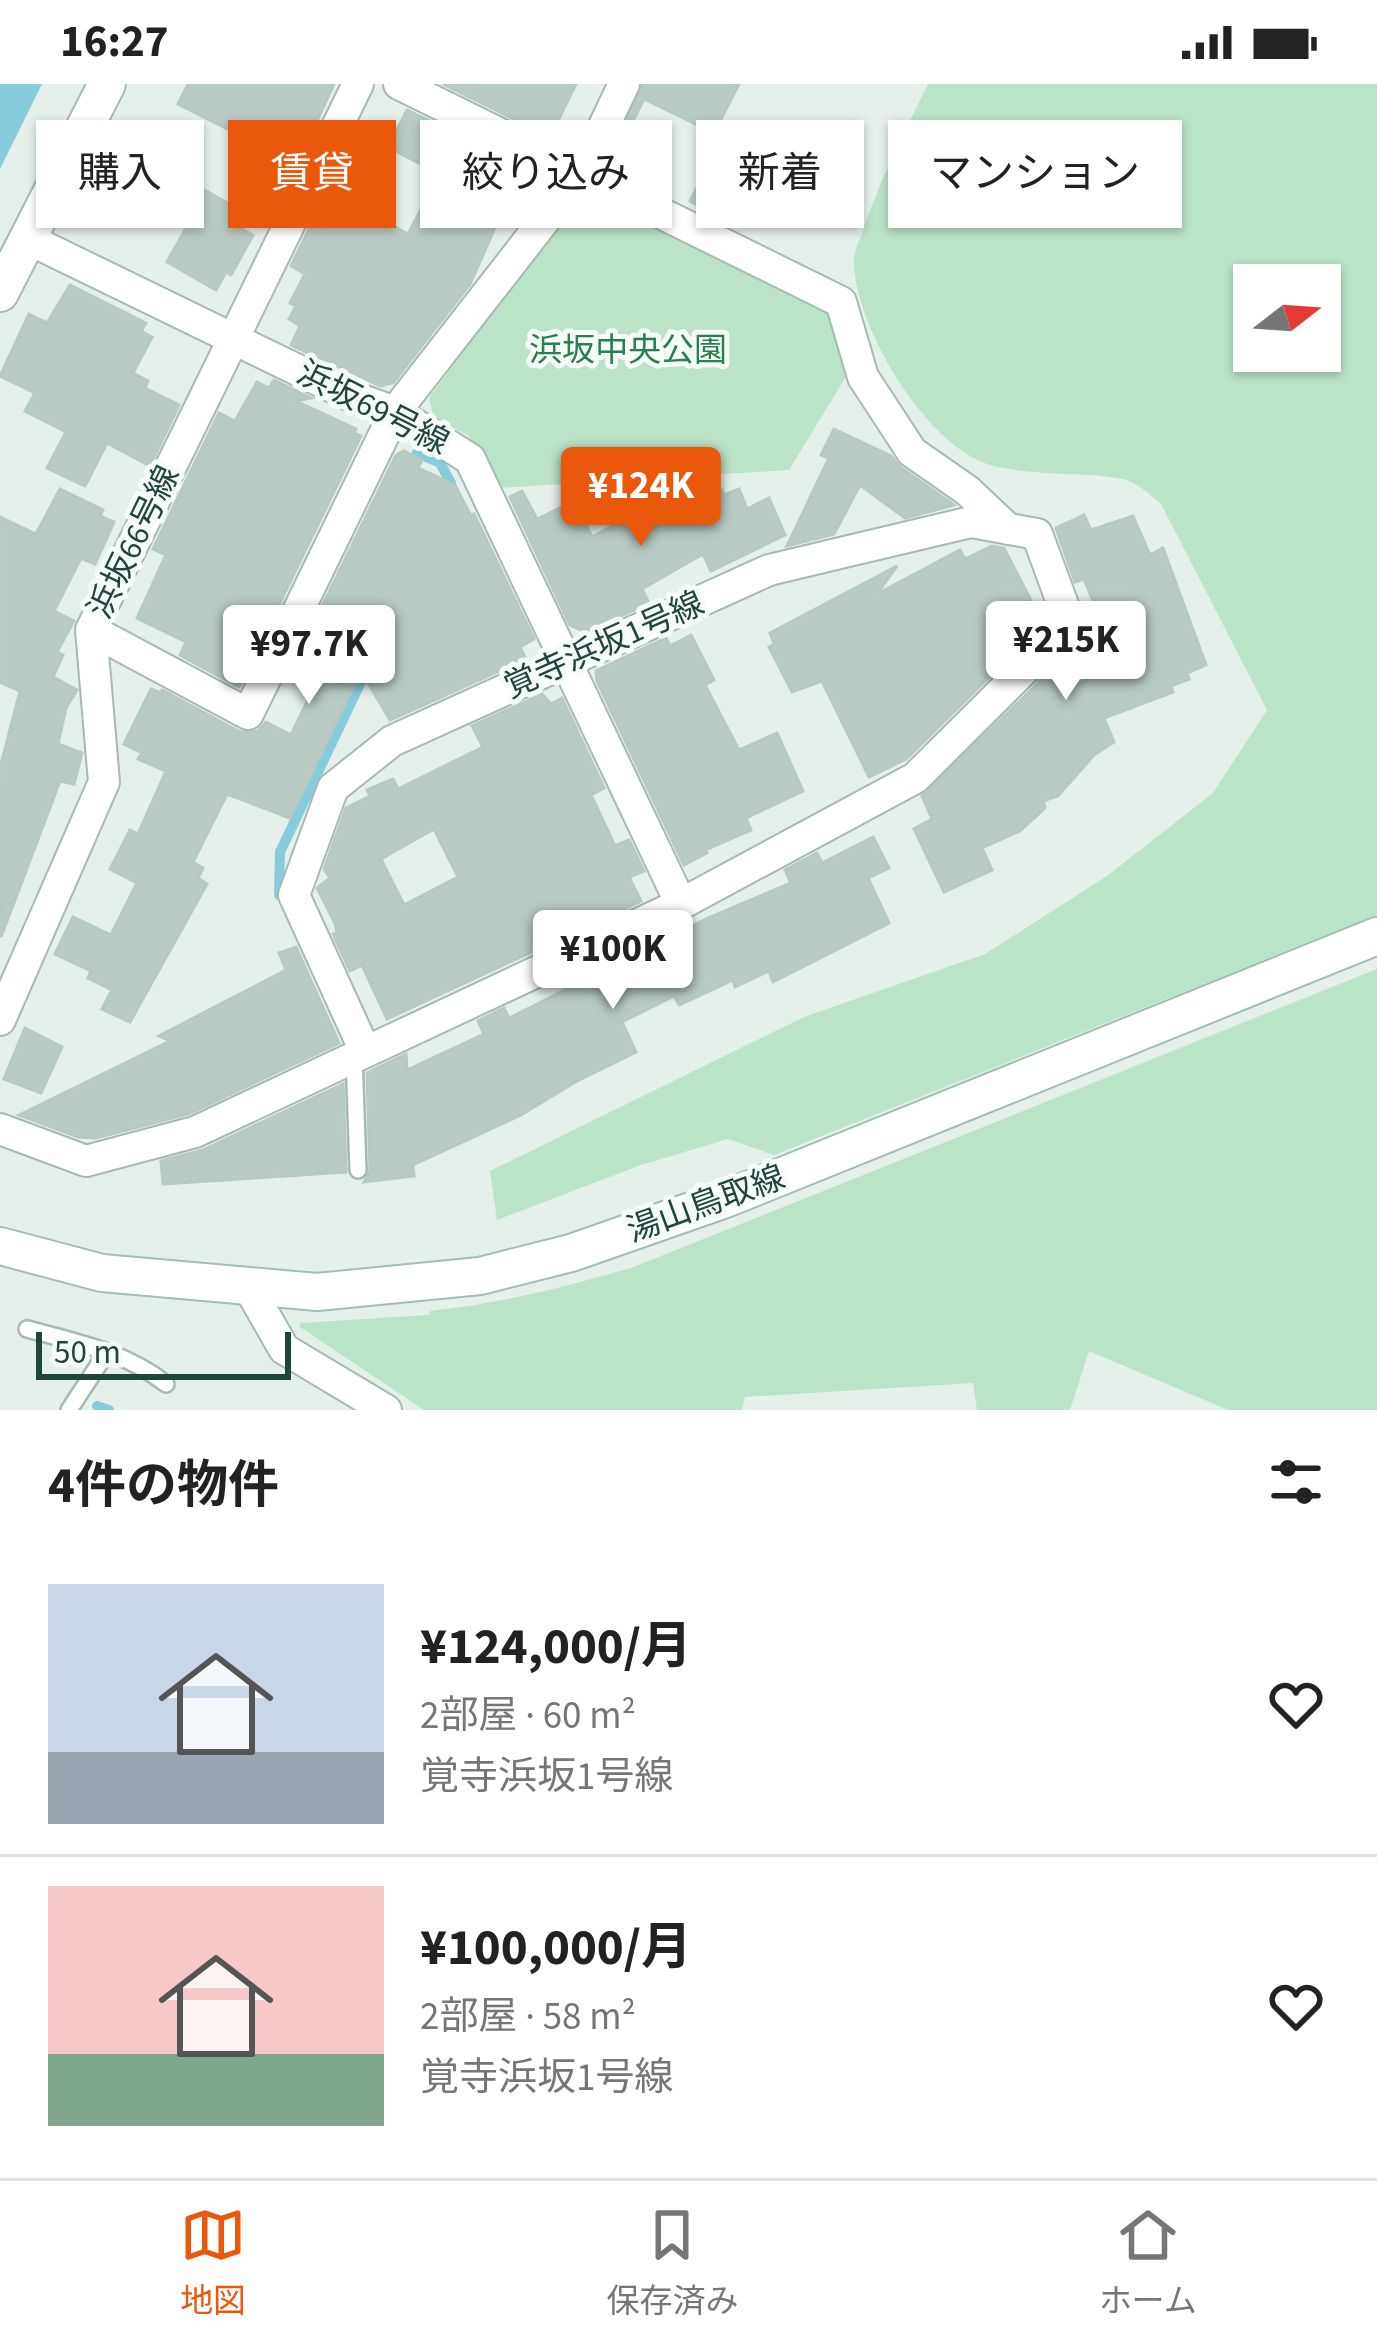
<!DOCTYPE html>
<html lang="ja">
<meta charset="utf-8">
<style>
body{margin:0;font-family:"Source Sans 3","Noto Sans JP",sans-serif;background:#f2f2f2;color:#222;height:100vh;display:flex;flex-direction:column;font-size:45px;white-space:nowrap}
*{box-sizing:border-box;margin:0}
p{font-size:39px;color:#767676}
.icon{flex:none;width:66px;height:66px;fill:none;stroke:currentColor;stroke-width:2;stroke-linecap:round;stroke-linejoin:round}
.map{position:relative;height:1326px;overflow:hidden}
.details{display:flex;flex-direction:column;background:#fff;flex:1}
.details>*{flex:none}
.guide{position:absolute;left:36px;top:36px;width:1305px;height:108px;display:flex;gap:24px}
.needle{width:78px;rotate:73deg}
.controls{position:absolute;left:1233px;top:180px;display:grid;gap:24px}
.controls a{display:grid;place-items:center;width:108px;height:108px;border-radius:0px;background:#fff;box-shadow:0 3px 9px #0004;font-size:60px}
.scale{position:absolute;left:36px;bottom:30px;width:255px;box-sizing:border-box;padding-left:12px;border:6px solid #21443b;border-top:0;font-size:33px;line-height:42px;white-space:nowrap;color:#21443b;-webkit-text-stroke:9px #f6fbf9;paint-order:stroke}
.price{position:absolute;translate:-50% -102px;padding:0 27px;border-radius:12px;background:#fff;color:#222;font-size:39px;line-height:78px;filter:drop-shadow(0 3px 6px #0008)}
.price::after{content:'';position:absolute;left:50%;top:72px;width:36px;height:27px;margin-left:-18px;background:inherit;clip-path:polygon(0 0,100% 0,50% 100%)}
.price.on{background:#ea580c;color:#fff}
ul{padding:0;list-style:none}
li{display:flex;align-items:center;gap:36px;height:300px;padding:0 48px}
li+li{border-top:3px solid #e0e0e0}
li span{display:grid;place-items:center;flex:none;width:336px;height:240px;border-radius:0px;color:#555}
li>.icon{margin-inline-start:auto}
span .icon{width:144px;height:144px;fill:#fffc;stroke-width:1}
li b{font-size:51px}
h2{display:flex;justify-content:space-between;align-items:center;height:144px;padding:0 48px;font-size:51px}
.tag{padding:0 42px;border-radius:0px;background:#fff;box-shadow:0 3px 9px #0004;font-size:42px;line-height:108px}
.tag.on{background:#ea580c;color:#fff}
.status{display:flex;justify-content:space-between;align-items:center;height:84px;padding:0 60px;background:#fff;direction:ltr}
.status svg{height:33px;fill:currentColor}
.tabs{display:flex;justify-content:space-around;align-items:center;height:168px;border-top:3px solid #e0e0e0;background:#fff;font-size:33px;color:#767676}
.tabs a{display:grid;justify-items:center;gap:6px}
.tabs .on{color:#ea580c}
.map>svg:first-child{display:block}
</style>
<div class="status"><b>16:27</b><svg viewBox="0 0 49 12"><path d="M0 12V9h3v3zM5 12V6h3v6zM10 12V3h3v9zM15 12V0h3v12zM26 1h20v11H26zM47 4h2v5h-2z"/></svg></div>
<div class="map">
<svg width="1377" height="1326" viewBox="0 0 1377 1326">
<rect width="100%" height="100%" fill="#e5f0eb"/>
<!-- green -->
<g fill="#bbe3c7" fill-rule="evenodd">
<path d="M928,0H1377V831L774,1071L728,1055L641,1081L497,1136L490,1087L804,933L985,870L1107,792L1213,709L1267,626L1161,420C1149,410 1138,399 1123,395C1083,387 1038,393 994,382C928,366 855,244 854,178C853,168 861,154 864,143C881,93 905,47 928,0ZM1254,201H1320V267H1254Z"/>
<path d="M602,106L817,215L833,234L850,286L789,386L499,404L468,351L434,335L429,314L579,111Z"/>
<path d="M1377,885V1326H1228L1089,1267L1070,1326H977L973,1299L745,1313L742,1326H424L300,1243V1239L429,1231L430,1227C499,1220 564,1203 631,1184Z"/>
</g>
<!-- water -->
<path fill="#87ccda" d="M0,0H42L0,85Z"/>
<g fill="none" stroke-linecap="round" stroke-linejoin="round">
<!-- stream -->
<g stroke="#87ccda" stroke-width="10">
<path d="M417,369L440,379L451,399L447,407"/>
<path d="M279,811L280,768L368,583"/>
<path d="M97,1322L109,1326"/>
</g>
</g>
<!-- building -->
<g fill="#b9cbc4" stroke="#b6cac2" stroke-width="3" fill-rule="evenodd">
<path d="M188,0H334L297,80L178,20Z"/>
<path d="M443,0H576L550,53Z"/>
<path d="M643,0H739L714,49L644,15L610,82L608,79Z"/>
<path d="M407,26L550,96L539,111L522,103L503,140L498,137L470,200L393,299L380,302L291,261L300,242L289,235L296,222L290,219L305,190L291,182L312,139L325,145L334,127L343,132L351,119L408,150L440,90L388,63Z"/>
<path d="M730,41L760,56L746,85L753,88L742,110L746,112L732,139L690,117Z"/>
<path d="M199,103L242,127L234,141L253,151L231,191L226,188L216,206L167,178L186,144L179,139Z"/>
<path d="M70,201L146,239L141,247L152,253L133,289L148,297L145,304L179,321L150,382L107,359L85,402L47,384L66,348L25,327L35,309L0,292L29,230L47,239Z"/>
<path d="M274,296L311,314L296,317L356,345L354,349L361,352L239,603L180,571L186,558L137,534L166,471L153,465L219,329L235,337L257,298L269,304Z"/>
<path d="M834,345L891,372L901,384L954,421L905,434L860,401L834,450L787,462L829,374L821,371Z"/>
<path d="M404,367L422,376L418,384L455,401L471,432L474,430L534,555L520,563L526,575L390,636L361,587L290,734L227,710L193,778L203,784L198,794L207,800L130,938L102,925L112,906L88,894L91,887L55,870L73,833L111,851L137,799L110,785L130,746L138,750L166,687L138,675L142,669L124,660L151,605L161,609L162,606L240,648L258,647L266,638L291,651L317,597L291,586L396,371Z"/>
<path d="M694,402L701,415L722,406L724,411L739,405L747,425L769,414L785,451L711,487L703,470L642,505L649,519L586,548L570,541L510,413L522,407L537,435L560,424L565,433L579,426L592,453L663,414L664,417Z"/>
<path d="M60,405L103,426L100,432L114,438L95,480L81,474L54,527L74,537L57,568L63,571L53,593L77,606L66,624L58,660L82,669L74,700L60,697L1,853L0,684L20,607L0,598V433L36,450Z"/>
<path d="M1084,431L1091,446L1133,432L1150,471L1163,464L1206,581L1187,589L1189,595L1171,602L1173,608L1104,634L1114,658L1094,671L1058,712L1043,717L1045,724L1020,747L982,764L992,786L944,808L914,745L932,735L922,712L1062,576L1075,601L1104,587L1091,554L1106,548L1084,495L1075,498L1056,444Z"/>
<path d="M992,462L1004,464L1043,540L906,675L869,693L822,597L792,608L769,563L774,560L770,549L897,482L877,510L960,466L965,475Z"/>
<path d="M691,551L714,596L705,601L739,666L777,649L803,707L746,734L751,746L705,766L707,769L684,781L597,597L596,587L666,554L670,562Z"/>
<path d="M542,610L551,620L562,614L604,704L591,711L615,762L629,756L644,787L629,793L641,817L387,935L362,881L350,887L333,850L337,849L335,839L317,804L330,794L324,785L346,724L370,712L367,706L393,695L398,705L483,663L472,642ZM434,745L458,793L404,821L381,775Z"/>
<path d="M873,753L889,784L868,794L889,839L773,898L769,887L735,903L733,896L679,921L674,912L622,938L636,968L577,997L521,1031L413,1081L414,1092L364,1098L370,1086L367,989L406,970L407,986L484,950L478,937L504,924L509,934L708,834L791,799L785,786L817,769L822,779Z"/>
<path d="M296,863L339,959L188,1030L96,1054L78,1053L19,1031L170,957L159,952L286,886L279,869Z"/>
<path d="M25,944L62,963L41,1009L4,995Z"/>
<path d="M343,1000L346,1088L163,1100L161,1077L203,1066Z"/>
</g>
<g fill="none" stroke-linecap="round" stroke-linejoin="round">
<!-- service casing -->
<g stroke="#a6b9b3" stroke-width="20">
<g id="service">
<path d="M354,972L358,1086"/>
<path d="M27,1245C76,1258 126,1268 166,1300"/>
<path d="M69,1326L107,1268"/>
</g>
</g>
<!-- minor casing -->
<g stroke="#a6b9b3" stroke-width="34">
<g id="minor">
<path d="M399,0L841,218L863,293L912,368L968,407L1008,445"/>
<path d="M26,154L351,312L395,328L470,375L681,820"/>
<path d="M91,546L248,630L395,328L582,88L624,0"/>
<path d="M0,936L104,698L91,546L358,0"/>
<path d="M0,1045L86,1077L195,1048L681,820L915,694L1070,540L1037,450L971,438L769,486L392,657L333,704L294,811L365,967"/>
<path d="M248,1202L284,1265L386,1326"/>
</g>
</g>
<!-- tertiary casing -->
<g stroke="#a6b9b3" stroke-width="40">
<path id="tertiary" d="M0,209L107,0"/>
</g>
<!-- secondary casing -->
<g stroke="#a1bdb4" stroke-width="40">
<path id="secondary" d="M0,1162L102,1189L317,1208L480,1192L571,1169L728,1114L1377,852"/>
</g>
<!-- service -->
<use href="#service" stroke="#fff" stroke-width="15"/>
<!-- minor -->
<use href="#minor" stroke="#fff" stroke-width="30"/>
<!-- tertiary -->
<use href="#tertiary" stroke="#fff" stroke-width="36"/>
<!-- secondary -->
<use href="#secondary" stroke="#fff" stroke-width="36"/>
</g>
<g text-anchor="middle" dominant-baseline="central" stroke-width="10" stroke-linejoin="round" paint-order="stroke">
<!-- park labels -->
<g font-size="33" fill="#26814b" stroke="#f6fbf9">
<text x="628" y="266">浜坂中央公園</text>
</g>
<!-- street labels -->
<g font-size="33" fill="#21443b" stroke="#f6fbf9">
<text transform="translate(373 324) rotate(27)">浜坂69号線</text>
<text transform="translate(134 458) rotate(-64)">浜坂66号線</text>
<text transform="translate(604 561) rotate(-24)">覚寺浜坂1号線</text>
<text transform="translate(706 1120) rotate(-20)">湯山鳥取線</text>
</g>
</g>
</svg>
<div class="controls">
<a><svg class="needle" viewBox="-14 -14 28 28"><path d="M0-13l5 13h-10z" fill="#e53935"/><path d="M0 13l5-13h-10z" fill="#767676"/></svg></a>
</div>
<div class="scale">50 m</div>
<b class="price on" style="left:641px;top:465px">¥124K</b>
<b class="price" style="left:1066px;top:619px">¥215K</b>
<b class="price" style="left:309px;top:623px">¥97.7K</b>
<b class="price" style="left:613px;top:928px">¥100K</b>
<div class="guide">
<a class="tag">購入</a>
<a class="tag on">賃貸</a>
<a class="tag">絞り込み</a>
<a class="tag">新着</a>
<a class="tag">マンション</a>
</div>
</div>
<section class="details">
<h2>4件の物件<svg class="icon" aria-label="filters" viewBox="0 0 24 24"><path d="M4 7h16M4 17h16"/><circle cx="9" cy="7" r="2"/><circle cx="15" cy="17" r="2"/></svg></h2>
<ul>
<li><span style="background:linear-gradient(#c9d6e8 70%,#9aa5b1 0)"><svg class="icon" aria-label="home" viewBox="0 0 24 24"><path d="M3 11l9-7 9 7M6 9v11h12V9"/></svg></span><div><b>¥124,000/月</b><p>2部屋 · 60 m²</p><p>覚寺浜坂1号線</p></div><svg class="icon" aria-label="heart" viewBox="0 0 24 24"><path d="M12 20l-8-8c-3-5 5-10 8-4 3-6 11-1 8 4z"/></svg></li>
<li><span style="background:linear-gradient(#f6c9c9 70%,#7fa58c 0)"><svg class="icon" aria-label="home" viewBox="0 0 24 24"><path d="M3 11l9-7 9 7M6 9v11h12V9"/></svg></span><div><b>¥100,000/月</b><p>2部屋 · 58 m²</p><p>覚寺浜坂1号線</p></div><svg class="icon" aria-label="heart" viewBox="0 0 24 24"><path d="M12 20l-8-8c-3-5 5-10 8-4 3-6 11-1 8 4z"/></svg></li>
</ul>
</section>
<nav class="tabs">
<a class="on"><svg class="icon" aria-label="map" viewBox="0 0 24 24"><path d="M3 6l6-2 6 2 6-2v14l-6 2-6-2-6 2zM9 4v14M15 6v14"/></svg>地図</a>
<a><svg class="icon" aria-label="saved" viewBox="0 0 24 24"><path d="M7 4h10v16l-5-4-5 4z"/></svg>保存済み</a>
<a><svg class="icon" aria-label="home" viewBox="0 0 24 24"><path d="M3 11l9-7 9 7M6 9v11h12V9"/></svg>ホーム</a>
</nav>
